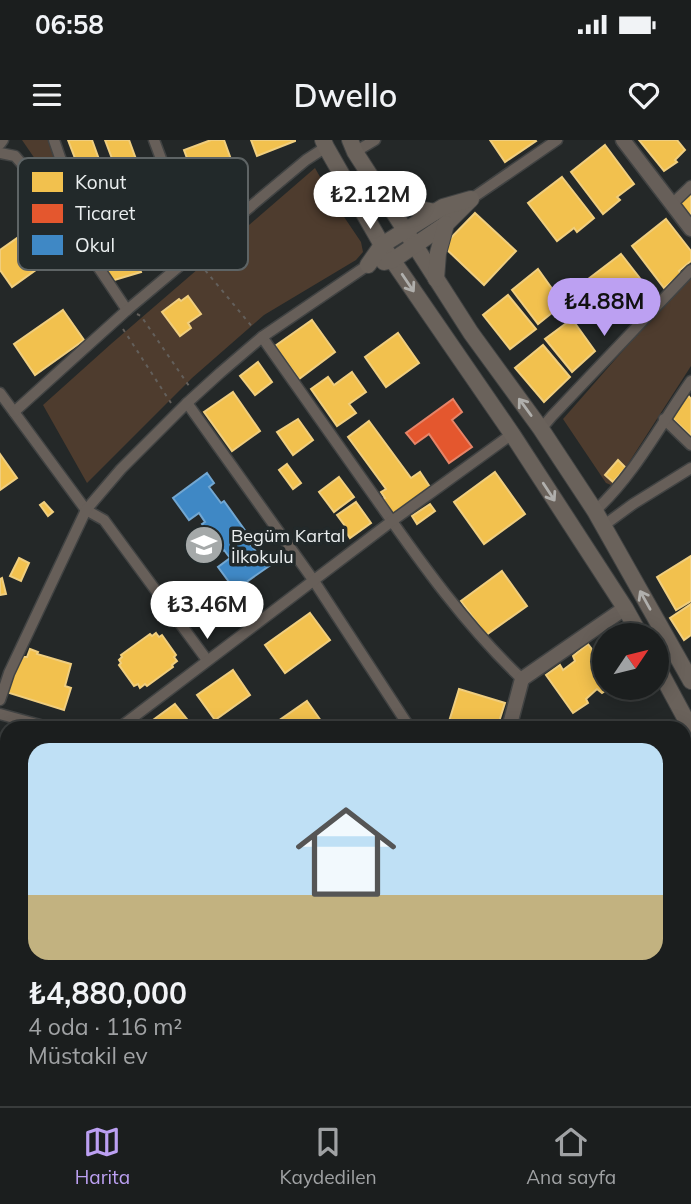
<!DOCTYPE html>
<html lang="tr">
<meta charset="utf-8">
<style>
body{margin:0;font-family:Mulish,sans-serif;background:#282b2b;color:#f1f3f6;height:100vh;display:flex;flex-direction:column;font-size:26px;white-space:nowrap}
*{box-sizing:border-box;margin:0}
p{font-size:23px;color:#a0a2a4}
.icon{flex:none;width:38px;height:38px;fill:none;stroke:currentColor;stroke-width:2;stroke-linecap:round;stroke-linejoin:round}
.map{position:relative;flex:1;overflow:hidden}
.drawer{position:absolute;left:0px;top:581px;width:691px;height:385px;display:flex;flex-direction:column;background:#1b1e1e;border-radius:21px 21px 0 0;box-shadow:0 4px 18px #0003,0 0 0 2px #393c3c}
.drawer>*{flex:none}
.needle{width:46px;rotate:55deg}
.buttons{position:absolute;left:592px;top:483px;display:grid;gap:14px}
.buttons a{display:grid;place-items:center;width:77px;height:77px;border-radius:50%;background:#1b1e1e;box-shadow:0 4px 18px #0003,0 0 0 2px #393c3c;font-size:35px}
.price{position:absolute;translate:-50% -60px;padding:0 16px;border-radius:24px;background:#fff;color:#222;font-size:23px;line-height:46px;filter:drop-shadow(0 2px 4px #0008)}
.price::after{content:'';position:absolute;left:50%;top:42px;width:21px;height:16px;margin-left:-10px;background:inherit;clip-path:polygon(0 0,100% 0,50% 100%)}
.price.active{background:#bca0f2;color:#111}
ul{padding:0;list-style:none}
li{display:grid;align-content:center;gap:14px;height:371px;padding:0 28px}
li span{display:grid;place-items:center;height:217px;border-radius:21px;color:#555}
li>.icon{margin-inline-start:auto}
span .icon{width:126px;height:126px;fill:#fffc;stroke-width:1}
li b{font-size:30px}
.status{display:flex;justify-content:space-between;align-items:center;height:49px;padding:0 35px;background:#1b1e1e;direction:ltr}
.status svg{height:19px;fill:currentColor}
header{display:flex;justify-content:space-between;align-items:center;height:91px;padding:0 28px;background:#1b1e1e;font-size:32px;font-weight:600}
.tabs{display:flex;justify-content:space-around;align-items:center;height:98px;border-top:2px solid #393c3c;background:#1b1e1e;font-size:19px;color:#a0a2a4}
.tabs a{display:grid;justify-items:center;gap:4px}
.tabs .active{color:#bca0f2}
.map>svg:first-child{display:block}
</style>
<div class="status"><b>06:58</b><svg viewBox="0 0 49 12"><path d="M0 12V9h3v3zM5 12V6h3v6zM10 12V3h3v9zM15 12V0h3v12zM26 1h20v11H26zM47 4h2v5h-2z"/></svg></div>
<header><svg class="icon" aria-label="menu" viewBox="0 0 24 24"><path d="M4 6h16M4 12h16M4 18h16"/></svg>Dwello<svg class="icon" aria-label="heart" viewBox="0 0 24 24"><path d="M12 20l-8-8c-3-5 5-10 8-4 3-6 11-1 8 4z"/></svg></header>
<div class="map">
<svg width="691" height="966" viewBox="0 0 691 966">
<rect width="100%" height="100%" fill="#242828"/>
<!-- green -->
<g fill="#4e3c2e">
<path d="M22,0H54L79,69L73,74Z"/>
<path d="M315,28L336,65L361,102L363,112L356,120L264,175L192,238L87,343L43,265L111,204Z"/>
<path d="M691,133V226L617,341L611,345L606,343L563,279Z"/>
</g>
<!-- homes -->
<g fill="#f2c14e" stroke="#f0ce7e" stroke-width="2">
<path d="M68,0H92L109,47L89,55Z"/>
<path d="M105,0H129L140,30L119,37Z"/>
<path d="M211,0H224L242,50L204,64L184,10Z"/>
<path d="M251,0H295V1L257,16Z"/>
<path d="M490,0H535L536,1L505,22Z"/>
<path d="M639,0H677L685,10L675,20L677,22L664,31Z"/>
<path d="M605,5L634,44L617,57L620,60L603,74L571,32Z"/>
<path d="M562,37L594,78L577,92L574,88L557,101L528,63Z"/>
<path d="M691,54V76L679,63Z"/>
<path d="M116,64L127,99L141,132L111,141L88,74Z"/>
<path d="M475,73L516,111L484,145L443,106Z"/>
<path d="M666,79L691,111V121L679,131L681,134L664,148L632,106Z"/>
<path d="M40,82L61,112L12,147L0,130V110Z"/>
<path d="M621,114L653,155L636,168L633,165L616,178L587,140Z"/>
<path d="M538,129L563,164L538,184L512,150Z"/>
<path d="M508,155L536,189L510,209L483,175Z"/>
<path d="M188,156L201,174L188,183L191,188L180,196L162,172L179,159L181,161Z"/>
<path d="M63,170L84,200L35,235L14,204Z"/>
<path d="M572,179L595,211L572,232L545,199Z"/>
<path d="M312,180L335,212L299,239L275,206Z"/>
<path d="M398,193L419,223L386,247L365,217Z"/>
<path d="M543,205L570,237L544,262L515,228Z"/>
<path d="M258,222L272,242L255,255L240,236Z"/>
<path d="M352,232L366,252L349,264L356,273L337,286L311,249L328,237L334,245Z"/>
<path d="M233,252L260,291L232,311L204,272Z"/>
<path d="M686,253L691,259V296L671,277Z"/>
<path d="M298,279L313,300L293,315L277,292Z"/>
<path d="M369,281L411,338L420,332L430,347L393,374L382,359L385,358L381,352L386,349L348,297Z"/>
<path d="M0,314L17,338L0,350Z"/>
<path d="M618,320L626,328L613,342L605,335Z"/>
<path d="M287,324L301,343L293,349L279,330Z"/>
<path d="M495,332L525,374L484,404L454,362Z"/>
<path d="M339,337L354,357L334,372L319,352Z"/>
<path d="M44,362L53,372L48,376L40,365Z"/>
<path d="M356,362L371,383L350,398L343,388L345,386L337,375Z"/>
<path d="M430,364L435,371L417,384L412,376Z"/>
<path d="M691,416V461L676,470L657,437Z"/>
<path d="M19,418L29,423L21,441L10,436Z"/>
<path d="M502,431L527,466L486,495L461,461Z"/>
<path d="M2,438L6,454L0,455V439Z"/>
<path d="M691,464V495L684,500L670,478Z"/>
<path d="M310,473L330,500L285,533L265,505Z"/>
<path d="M156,493L159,497L162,495L176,515L174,517L177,521L172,525L173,527L147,546L145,544L140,548L138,544L134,546L119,525L121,523L119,520L122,517L121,515L150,494L152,496Z"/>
<path d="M588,504L604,525V548H609L602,553L597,549L586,559L588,563L573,573L546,535L560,525L563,530L575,521L573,516Z"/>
<path d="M30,509L38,512L37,514L71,524L65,546L71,548L64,570L6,552L22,517H27Z"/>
<path d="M233,530L250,555L215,580L197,555Z"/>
<path d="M459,549L505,563L497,588H447Z"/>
<path d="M307,561L326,588H268Z"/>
<path d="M175,564L194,588H153L149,583Z"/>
<path d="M0,693L7,695V733L0,731Z"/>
<path d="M0,918L7,921V959H35L33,966H0Z"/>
<path d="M121,959L135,963L136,959H175L173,966H119Z"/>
</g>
<!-- shops -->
<path fill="#e4572e" stroke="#e68468" stroke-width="2" d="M453,259L462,272L452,280L472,307L449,323L429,294L415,304L406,293Z"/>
<!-- schools -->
<path fill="#3f88c5" stroke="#72a7d2" stroke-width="2" d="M207,333L214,343L209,347L221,363L224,361L249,396L246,398L259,416L263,413L272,424L235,450L218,427L230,418L224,410L221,412L217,406L212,409L202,394L206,390L202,384L205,382L199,373L189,380L173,358Z"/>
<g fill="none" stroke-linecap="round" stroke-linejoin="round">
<!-- minor casing -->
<g stroke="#414343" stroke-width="13">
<g id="minor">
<path d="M54,0L92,110"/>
<path d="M154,0L196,112"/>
<path d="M0,4L3,0"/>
<path d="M355,12L375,0"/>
<path d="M0,13L15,16L36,40L78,97L127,170"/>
<path d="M471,59L557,0"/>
<path d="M672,64L691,46"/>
<path d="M262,197C300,251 339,306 377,360C421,423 466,486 522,539"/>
<path d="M0,253L86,370L104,380L207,520"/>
<path d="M187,263L314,441L410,588"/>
<path d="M14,272L127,170L306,20L326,7"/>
<path d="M664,279L691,305"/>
<path d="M541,289L552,276L691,130"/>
<path d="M595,371C635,334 660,285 691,241"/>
<path d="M603,386L633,364L691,328"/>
<path d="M0,560L9,533L86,370L121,329L187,263L220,233L262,197L368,125"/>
<path d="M0,574L51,588"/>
<path d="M119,588L392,381L512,294"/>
<path d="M684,699L691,697"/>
<path d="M199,966L202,959"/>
</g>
</g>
<!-- tertiary casing -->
<g stroke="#414343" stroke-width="17">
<g id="tertiary">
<path d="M623,0L691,89"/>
<path d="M509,588L522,539L625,468"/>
<path d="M0,769L7,771"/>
<path d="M684,913L691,914"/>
<path d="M684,924L691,925"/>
<path d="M403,966L405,959"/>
</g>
</g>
<!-- secondary casing -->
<g stroke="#414343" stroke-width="18">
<g id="secondary">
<path d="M323,0L326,7L382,105L512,294L625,468L640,495"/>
<path d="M350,0L355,12L471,193L541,289L595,371L691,541"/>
<path d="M383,56L418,69L435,72"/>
<path d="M384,122L393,120L446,84L470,60"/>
<path d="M368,125L382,105L443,67L471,59"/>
<path d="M436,139L438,113L446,84"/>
<path d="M656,524L691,589"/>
</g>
</g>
<!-- path -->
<g stroke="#635f5b" stroke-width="2" stroke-dasharray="3.5 5" stroke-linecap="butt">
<path d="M201,123L205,130L254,189"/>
<path d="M137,174L141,176L189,246"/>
<path d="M123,189L171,263"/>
</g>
<!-- minor -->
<use href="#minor" stroke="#675f59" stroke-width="10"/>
<!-- tertiary -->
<use href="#tertiary" stroke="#675f59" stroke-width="14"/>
<!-- secondary -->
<use href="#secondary" stroke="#6a625b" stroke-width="16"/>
</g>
<!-- one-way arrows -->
<defs><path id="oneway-shaft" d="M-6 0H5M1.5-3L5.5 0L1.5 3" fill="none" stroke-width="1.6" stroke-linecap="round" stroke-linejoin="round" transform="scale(1.75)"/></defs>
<g stroke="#b0afac">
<use href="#oneway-shaft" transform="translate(408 143) rotate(56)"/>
<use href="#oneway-shaft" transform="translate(525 267) rotate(-126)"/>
<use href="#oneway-shaft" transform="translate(549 352) rotate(57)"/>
<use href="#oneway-shaft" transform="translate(645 460) rotate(-119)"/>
</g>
<!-- icons -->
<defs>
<g id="school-disc" transform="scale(2.0125)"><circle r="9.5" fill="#a5a9a9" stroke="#22292a"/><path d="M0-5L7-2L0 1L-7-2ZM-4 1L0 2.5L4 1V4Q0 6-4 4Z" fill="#fff"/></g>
</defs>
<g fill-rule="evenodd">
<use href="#school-disc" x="204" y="405"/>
</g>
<g text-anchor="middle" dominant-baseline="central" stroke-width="7" stroke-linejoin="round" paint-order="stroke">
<!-- poi labels -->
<g font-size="18" fill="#eaeeef" stroke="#22292a" text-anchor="start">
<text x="231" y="395">Begüm Kartal<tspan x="231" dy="21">İlkokulu</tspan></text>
</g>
</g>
<!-- legend -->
<rect x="18" y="18" width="230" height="112" rx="10" fill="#22292a" stroke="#5e6465" stroke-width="2"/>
<rect x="32" y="32" width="31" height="20" fill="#f2c14e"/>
<rect x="32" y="64" width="31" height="19" fill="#e4572e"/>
<rect x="32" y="95" width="31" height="20" fill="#3f88c5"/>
<g font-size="19" fill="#eaeeef">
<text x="75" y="49">Konut</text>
<text x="75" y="80">Ticaret</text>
<text x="75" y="112">Okul</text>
</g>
</svg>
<div class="buttons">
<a><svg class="needle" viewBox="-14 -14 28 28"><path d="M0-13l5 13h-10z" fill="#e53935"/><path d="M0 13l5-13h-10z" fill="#a0a2a4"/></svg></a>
</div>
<b class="price" style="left:370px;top:91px">₺2.12M</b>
<b class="price active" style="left:604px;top:198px">₺4.88M</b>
<b class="price" style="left:207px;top:501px">₺3.46M</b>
<section class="drawer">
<ul>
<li><span style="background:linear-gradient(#bfe0f5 70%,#c2b280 0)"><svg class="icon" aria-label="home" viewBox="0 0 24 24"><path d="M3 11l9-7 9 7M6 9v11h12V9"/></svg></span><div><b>₺4,880,000</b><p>4 oda · 116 m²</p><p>Müstakil ev</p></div></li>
</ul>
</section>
</div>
<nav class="tabs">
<a class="active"><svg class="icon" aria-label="map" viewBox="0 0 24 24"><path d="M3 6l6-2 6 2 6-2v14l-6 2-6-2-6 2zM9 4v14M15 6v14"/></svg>Harita</a>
<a><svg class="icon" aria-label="saved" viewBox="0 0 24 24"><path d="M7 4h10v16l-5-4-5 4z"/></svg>Kaydedilen</a>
<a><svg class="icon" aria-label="home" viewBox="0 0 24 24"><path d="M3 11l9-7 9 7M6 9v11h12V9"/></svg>Ana sayfa</a>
</nav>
